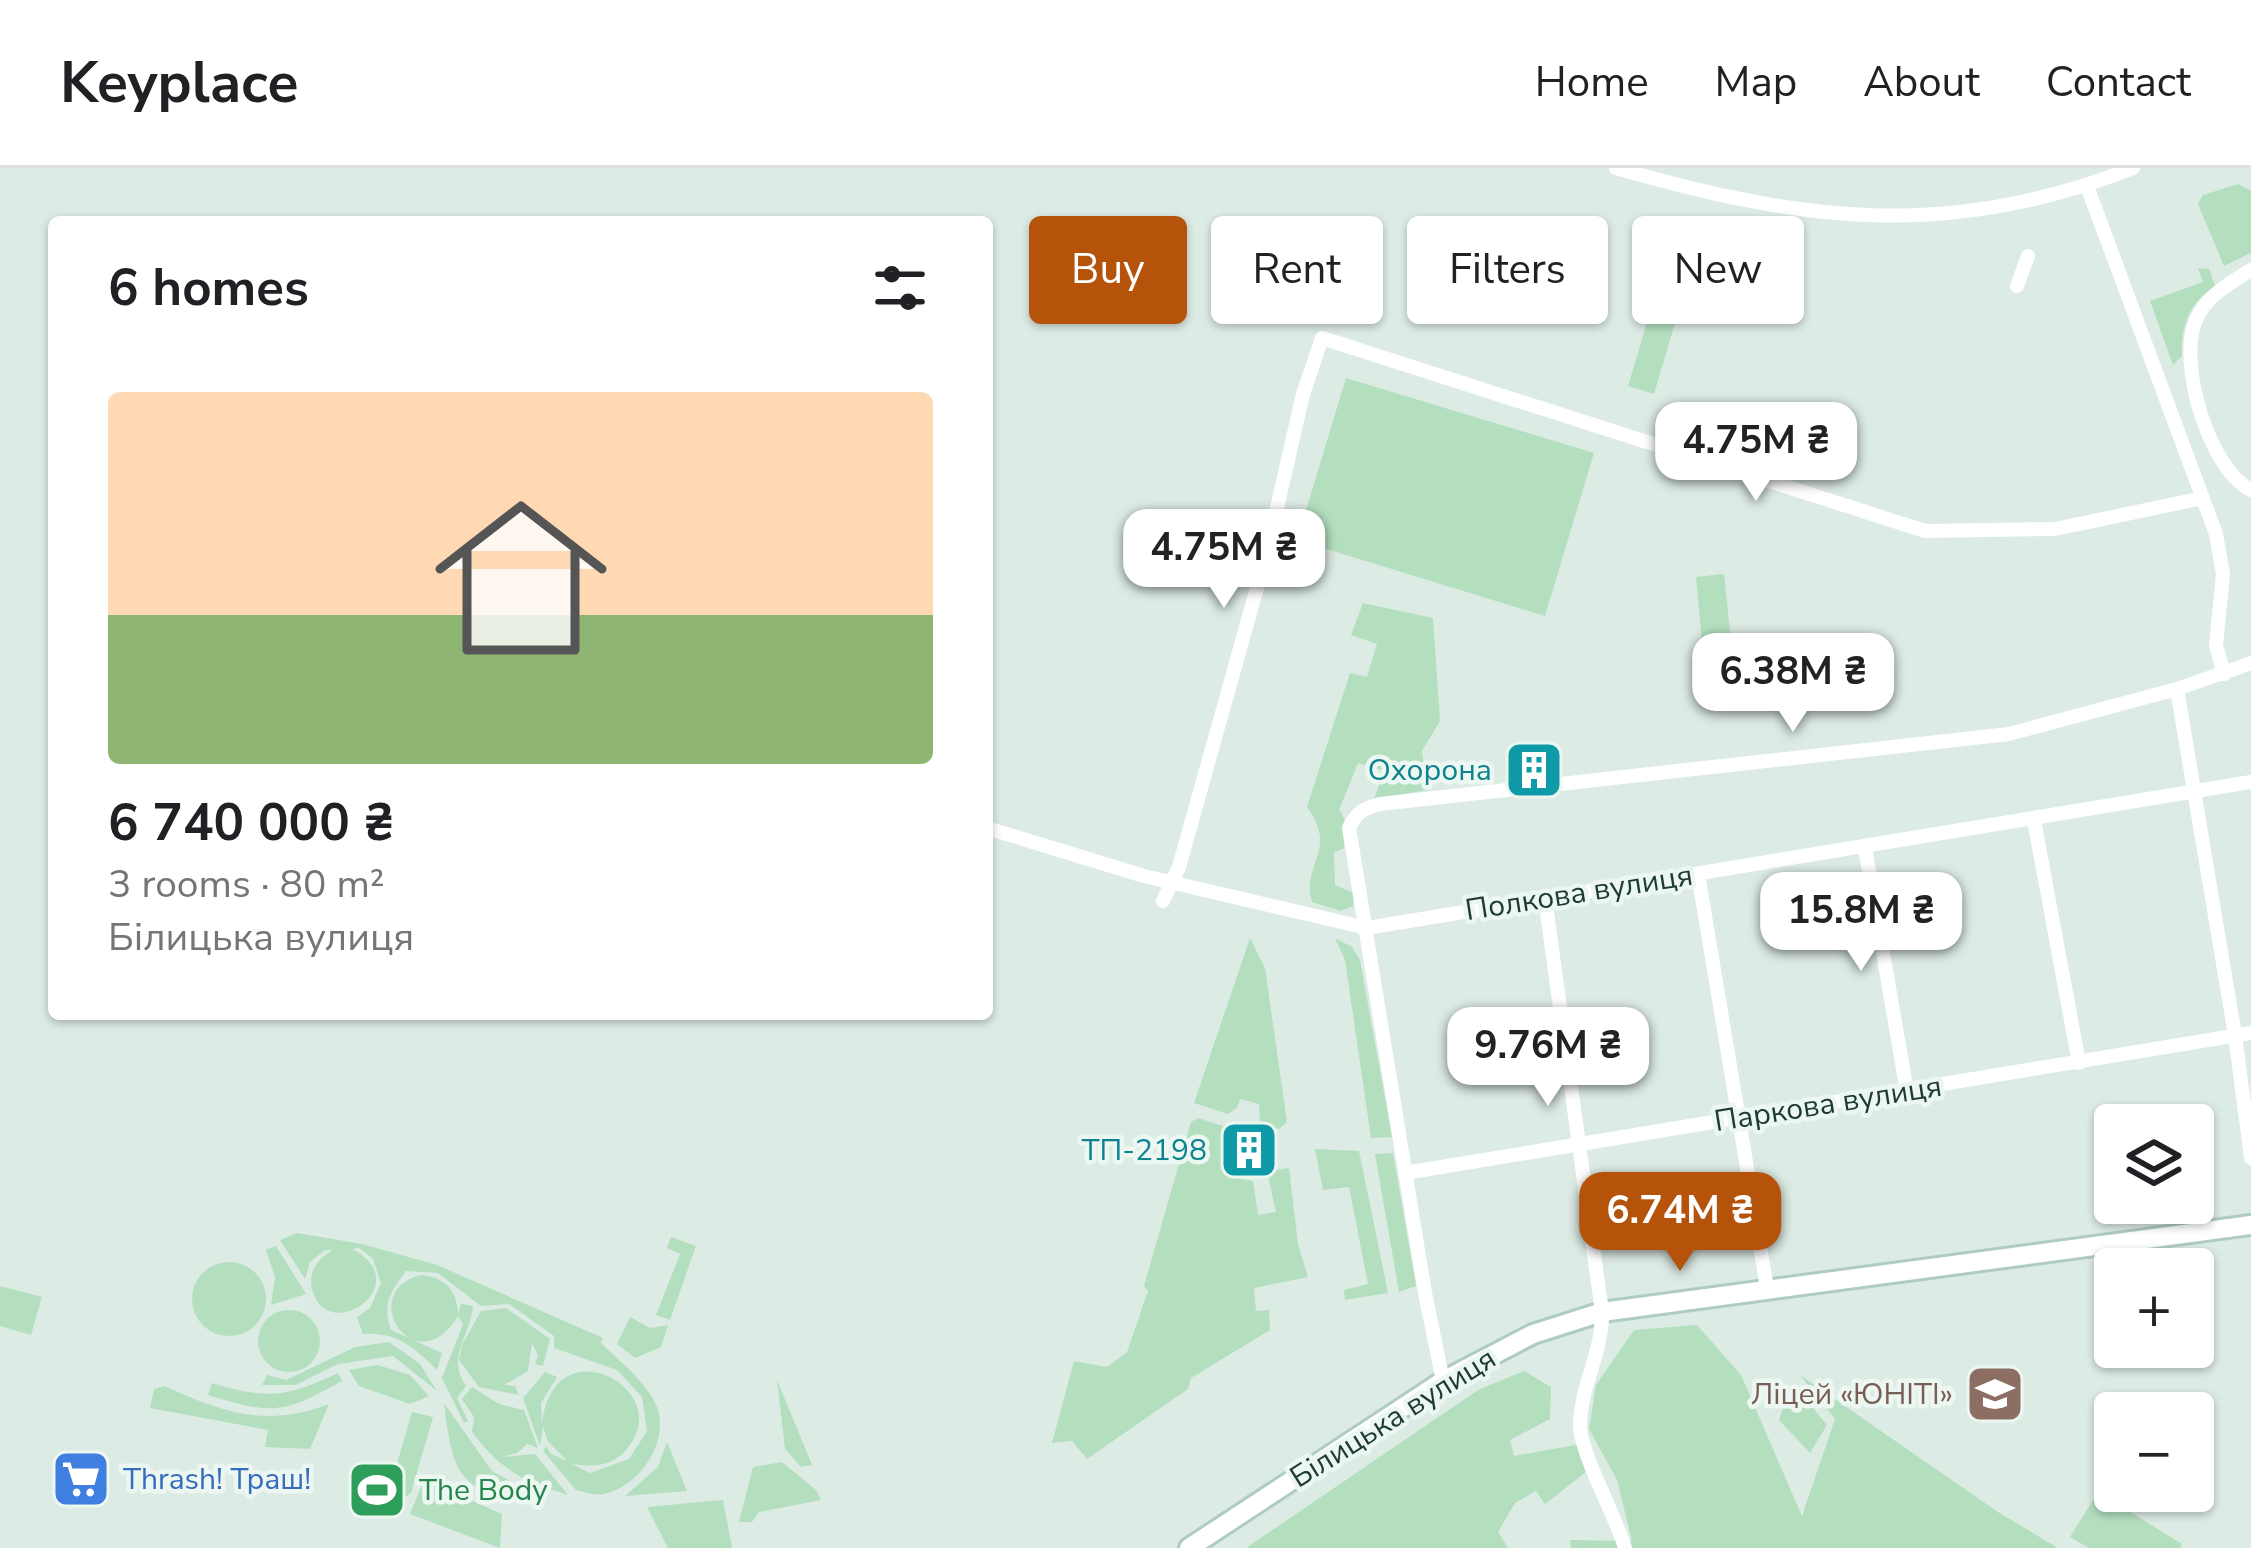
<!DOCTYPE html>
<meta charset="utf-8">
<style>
body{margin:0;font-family:"Nunito Sans",sans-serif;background:#f2f2f2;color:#202124;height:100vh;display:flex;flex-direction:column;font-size:45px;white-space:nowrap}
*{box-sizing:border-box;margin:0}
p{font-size:39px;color:#757577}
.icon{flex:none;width:66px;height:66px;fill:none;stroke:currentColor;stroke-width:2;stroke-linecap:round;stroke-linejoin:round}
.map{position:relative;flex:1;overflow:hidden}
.details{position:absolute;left:48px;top:48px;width:945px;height:804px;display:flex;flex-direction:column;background:#fff;border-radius:12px;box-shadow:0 3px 9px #0004}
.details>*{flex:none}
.banner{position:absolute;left:1029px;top:48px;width:1041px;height:108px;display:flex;gap:24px}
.controls{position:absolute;left:2094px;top:936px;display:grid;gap:24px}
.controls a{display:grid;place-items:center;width:120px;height:120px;border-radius:12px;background:#fff;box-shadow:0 3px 9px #0004;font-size:60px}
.price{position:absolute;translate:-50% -102px;padding:0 27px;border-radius:24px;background:#fff;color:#222;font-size:39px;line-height:78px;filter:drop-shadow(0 3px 6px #0008)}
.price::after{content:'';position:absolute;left:50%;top:72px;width:36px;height:27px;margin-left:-18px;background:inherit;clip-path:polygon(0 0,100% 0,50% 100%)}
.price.active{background:#b45309;color:#fff}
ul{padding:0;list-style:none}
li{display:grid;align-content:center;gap:24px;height:636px;padding:0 60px}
li span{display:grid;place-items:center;height:372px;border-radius:12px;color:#555}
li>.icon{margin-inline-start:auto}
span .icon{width:216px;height:216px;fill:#fffc;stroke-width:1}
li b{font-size:51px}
h2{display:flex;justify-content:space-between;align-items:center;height:144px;padding:0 60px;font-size:51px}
.tag{padding:0 42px;border-radius:12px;background:#fff;box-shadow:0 3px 9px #0004;font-size:42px;line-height:108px}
.tag.active{background:#b45309;color:#fff}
header{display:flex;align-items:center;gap:72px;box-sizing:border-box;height:168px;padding:0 60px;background:#fff;border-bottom:3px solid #e0e0e0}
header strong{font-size:57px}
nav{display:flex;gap:66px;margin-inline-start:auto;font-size:42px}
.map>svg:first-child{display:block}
</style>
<header>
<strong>Keyplace</strong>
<nav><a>Home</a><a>Map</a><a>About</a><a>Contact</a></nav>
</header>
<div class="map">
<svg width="2251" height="1380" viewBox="0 0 2251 1380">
<rect width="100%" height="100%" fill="#ddebe5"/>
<!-- green -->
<g fill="#b3dfbf">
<path d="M2238,16L2251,23V85L2224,98L2198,36L2203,27Z"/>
<path d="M2198,100L2209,101L2215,118C2189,135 2181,157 2182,188L2173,197L2150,133L2203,114Z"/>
<path d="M1655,128L1681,135L1654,226L1628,218Z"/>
<path d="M1346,210L1594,285L1545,448L1297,372Z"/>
<path d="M1724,406L1732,483L1703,486L1696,409Z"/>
<path d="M1363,435L1433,450L1440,553L1422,583L1427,622L1374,631L1384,603L1358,595L1339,642C1347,650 1348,672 1343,681L1334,684L1335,717L1354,725L1353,738L1341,743L1312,734C1301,695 1339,682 1307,639L1350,505L1367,509L1377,476L1351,467Z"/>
<path d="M1250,770L1265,800L1287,954L1279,961L1260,955L1259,936L1240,931L1237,940L1228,946L1194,935Z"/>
<path d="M1335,770L1352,779L1360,792L1392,969L1371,970L1345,792Z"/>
<path d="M1198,950L1242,964L1235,1010L1253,1013L1258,1047L1276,1044L1267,1003L1289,1000L1298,1076L1308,1109L1254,1120L1256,1143L1269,1142L1270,1162L1191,1210L1188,1221L1087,1291L1072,1273L1052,1275L1074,1193L1107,1199L1127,1184L1148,1123L1144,1118L1191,954Z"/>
<path d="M1315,981L1359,983L1388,1125L1345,1132L1344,1122L1368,1116L1349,1019L1323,1022Z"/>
<path d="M1393,985L1416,1118L1399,1124L1375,986Z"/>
<path d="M297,1065L362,1076L437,1097L603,1170L601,1175C620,1194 647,1214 657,1239C670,1274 639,1319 604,1326C596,1328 584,1324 576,1322L543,1283L546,1278L551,1286L567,1293L548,1273L543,1259L540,1278L523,1230L545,1204L557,1209L541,1235L542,1256C553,1153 681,1223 625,1283C610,1299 591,1299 572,1296L590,1305L629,1291L647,1263L642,1229L617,1202L554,1180V1168L509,1136L481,1138L438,1105L406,1103C390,1125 382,1135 391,1162L442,1185L437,1202C414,1179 397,1164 363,1166L357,1149L370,1140L381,1115L373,1091L359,1080L352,1081C419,1115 327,1180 312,1121C308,1102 319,1090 333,1082H325L310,1094L305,1111L280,1072Z"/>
<path d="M671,1069L696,1078L670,1152L656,1147L680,1086L667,1080Z"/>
<path d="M276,1078L306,1126L271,1137L275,1109L266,1082Z"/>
<circle cx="229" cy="1131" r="37"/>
<path d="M421,1107C445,1109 457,1122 458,1146L461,1136L473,1138C470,1169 446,1189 466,1218L457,1230L468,1253L464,1255L442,1210L463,1156L458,1148C416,1218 354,1124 421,1107Z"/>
<path d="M0,1118L42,1129L31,1167L0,1158Z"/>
<path d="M506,1140L550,1171L543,1198L535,1196L538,1187L532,1175L528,1203L504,1217L515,1218L519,1227L479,1219L459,1192L462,1177L481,1143Z"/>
<circle cx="289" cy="1173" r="31"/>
<path d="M630,1149L650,1160L668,1157L661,1179L635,1190L617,1176Z"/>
<path d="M1697,1157L1741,1207L1802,1348L1835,1251L1800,1207L1998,1344L2058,1380H1571L1570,1372L1632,1373L1617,1312L1589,1261L1596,1217L1634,1162Z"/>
<path d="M389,1174L420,1196L437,1223L393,1188L338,1196L296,1217H262L267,1207L286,1212L355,1179Z"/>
<path d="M378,1197L410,1207L429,1228L410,1236L359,1218L349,1202Z"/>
<path d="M1524,1203L1551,1219L1550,1251L1510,1272L1514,1288L1581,1276L1590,1301L1545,1336L1536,1323L1515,1335L1498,1364L1508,1380H1246L1478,1222Z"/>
<path d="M338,1205L342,1213C283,1246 273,1247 208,1227L212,1215C268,1232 287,1229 338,1205Z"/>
<path d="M777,1212L812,1297L801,1299L785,1281Z"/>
<path d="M1792,1215L1827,1257L1810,1285L1779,1252Z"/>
<path d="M164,1218C225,1245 265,1260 329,1236L310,1281L265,1279L268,1262L150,1240L154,1221Z"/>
<path d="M472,1219L499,1236L524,1242L538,1280L527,1276L517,1285L501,1289L535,1286L568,1327C524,1313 501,1303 472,1264L474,1249L462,1231Z"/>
<path d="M444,1235L492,1303L533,1326C457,1331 452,1300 444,1235Z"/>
<path d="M412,1244L433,1249L411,1325L383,1344Z"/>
<path d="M667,1274L687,1323L625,1328L658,1299Z"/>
<path d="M782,1294L816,1322L821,1332L759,1344L752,1354H739L753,1299Z"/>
<path d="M424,1312L502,1346L500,1380L410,1346Z"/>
<path d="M2098,1324L2182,1376L2180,1380H2089L2070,1369Z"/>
<path d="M723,1332L732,1380H668L647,1339Z"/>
</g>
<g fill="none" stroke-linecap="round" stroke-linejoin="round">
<!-- secondary casing -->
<g stroke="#afccc1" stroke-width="24">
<path id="secondary" d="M1189,1380L1443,1213L1533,1166L1602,1144L2251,1057"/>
</g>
<!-- street -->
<g stroke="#fff" stroke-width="14">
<path d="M1616,0C1800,53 1949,73 2133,0"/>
<path d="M2087,18L2216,366L2223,406L2216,477L2224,506"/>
<path d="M2251,102C2230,115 2205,129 2196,152C2177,195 2209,301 2251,322"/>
<path d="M2017,118L2028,88"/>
<path d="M2177,521L2235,867L2251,990"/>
<path d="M2034,652L2079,895"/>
<path d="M987,660L1144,708L1367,760L2251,614"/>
<path d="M1865,680L1907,924"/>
<path d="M1698,706L1767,1120"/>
<path d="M1545,730L1602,1144C1603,1183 1581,1217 1580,1256C1579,1283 1616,1348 1625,1380"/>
<path d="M1163,733L1179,699L1267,384L1303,226L1322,170L1925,363L2055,361L2203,330"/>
<path d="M1405,1005L2251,865"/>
<path d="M1443,1213L1425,1125L1349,660C1356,645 1364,640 1380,636L2009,566L2177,521L2251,495"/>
</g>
<!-- secondary -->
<use href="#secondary" stroke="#fff" stroke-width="18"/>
</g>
<!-- icons -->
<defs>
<g id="building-square" transform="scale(3)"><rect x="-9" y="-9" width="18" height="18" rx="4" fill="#0f9aa8" stroke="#edf7f2"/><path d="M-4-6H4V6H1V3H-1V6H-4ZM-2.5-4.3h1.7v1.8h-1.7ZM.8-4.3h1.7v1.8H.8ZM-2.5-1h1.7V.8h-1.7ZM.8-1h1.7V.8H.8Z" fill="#fff"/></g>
<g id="school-square" transform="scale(3)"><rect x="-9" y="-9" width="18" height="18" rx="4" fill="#8d6e63" stroke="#edf7f2"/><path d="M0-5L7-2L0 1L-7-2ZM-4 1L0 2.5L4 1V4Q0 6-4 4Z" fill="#fff"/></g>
<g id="supermarket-square" transform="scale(3)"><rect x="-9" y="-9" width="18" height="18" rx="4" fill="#3f7fe0" stroke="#edf7f2"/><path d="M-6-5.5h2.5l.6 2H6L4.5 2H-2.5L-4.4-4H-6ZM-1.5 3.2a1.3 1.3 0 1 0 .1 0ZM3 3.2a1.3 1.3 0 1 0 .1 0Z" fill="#fff"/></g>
<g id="stadium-square" transform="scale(3)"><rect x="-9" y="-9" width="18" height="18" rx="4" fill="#2e9e5b" stroke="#edf7f2"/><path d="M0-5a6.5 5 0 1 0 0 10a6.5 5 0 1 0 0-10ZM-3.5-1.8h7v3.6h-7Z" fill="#fff"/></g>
</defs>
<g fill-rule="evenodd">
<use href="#building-square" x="1534" y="602"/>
<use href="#building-square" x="1249" y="982"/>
<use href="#school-square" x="1995" y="1226"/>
<use href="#supermarket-square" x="81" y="1311"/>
<use href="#stadium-square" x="377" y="1322"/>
</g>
<g text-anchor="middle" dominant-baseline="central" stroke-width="9" stroke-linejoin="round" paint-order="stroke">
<!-- culture labels -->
<g font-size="30" fill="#0d838f" stroke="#edf7f2" text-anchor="end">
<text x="1492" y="602">Охорона</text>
<text x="1207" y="982">ТП-2198</text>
</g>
<!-- street labels -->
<g font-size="30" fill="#1d3b34" stroke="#edf7f2">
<text transform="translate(1579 725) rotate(-9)">Полкова вулиця</text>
<text transform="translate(1828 936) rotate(-9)">Паркова вулиця</text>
<text transform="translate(1393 1250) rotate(-32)">Білицька вулиця</text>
</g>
<!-- education labels -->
<g font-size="30" fill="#785e54" stroke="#edf7f2" text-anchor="end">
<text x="1953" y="1226">Ліцей «ЮНІТІ»</text>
</g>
<!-- shop labels -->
<g font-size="30" fill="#366cbe" stroke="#edf7f2" text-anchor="start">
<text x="123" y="1311">Thrash! Траш!</text>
</g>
<!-- leisure labels -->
<g font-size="30" fill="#27864d" stroke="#edf7f2" text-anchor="start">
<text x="419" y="1322">The Body</text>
</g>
</g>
</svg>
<div class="controls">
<a><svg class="icon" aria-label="layers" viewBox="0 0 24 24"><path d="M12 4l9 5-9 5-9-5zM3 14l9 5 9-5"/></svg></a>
<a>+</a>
<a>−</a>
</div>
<b class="price" style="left:1756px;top:336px">4.75M ₴</b>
<b class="price" style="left:1224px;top:443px">4.75M ₴</b>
<b class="price" style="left:1793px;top:567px">6.38M ₴</b>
<b class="price" style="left:1861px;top:806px">15.8M ₴</b>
<b class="price" style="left:1548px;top:941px">9.76M ₴</b>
<b class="price active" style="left:1680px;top:1106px">6.74M ₴</b>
<div class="banner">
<a class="tag active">Buy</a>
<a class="tag">Rent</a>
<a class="tag">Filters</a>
<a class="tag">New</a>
</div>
<section class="details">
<h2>6 homes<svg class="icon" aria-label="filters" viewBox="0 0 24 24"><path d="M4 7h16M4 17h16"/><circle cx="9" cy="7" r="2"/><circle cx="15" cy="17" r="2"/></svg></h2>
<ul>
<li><span style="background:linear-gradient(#ffd9b3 60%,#8fb573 0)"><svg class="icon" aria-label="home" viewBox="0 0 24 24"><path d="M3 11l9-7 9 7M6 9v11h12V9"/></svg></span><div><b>6 740 000 ₴</b><p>3 rooms · 80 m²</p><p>Білицька вулиця</p></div></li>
</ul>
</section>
</div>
